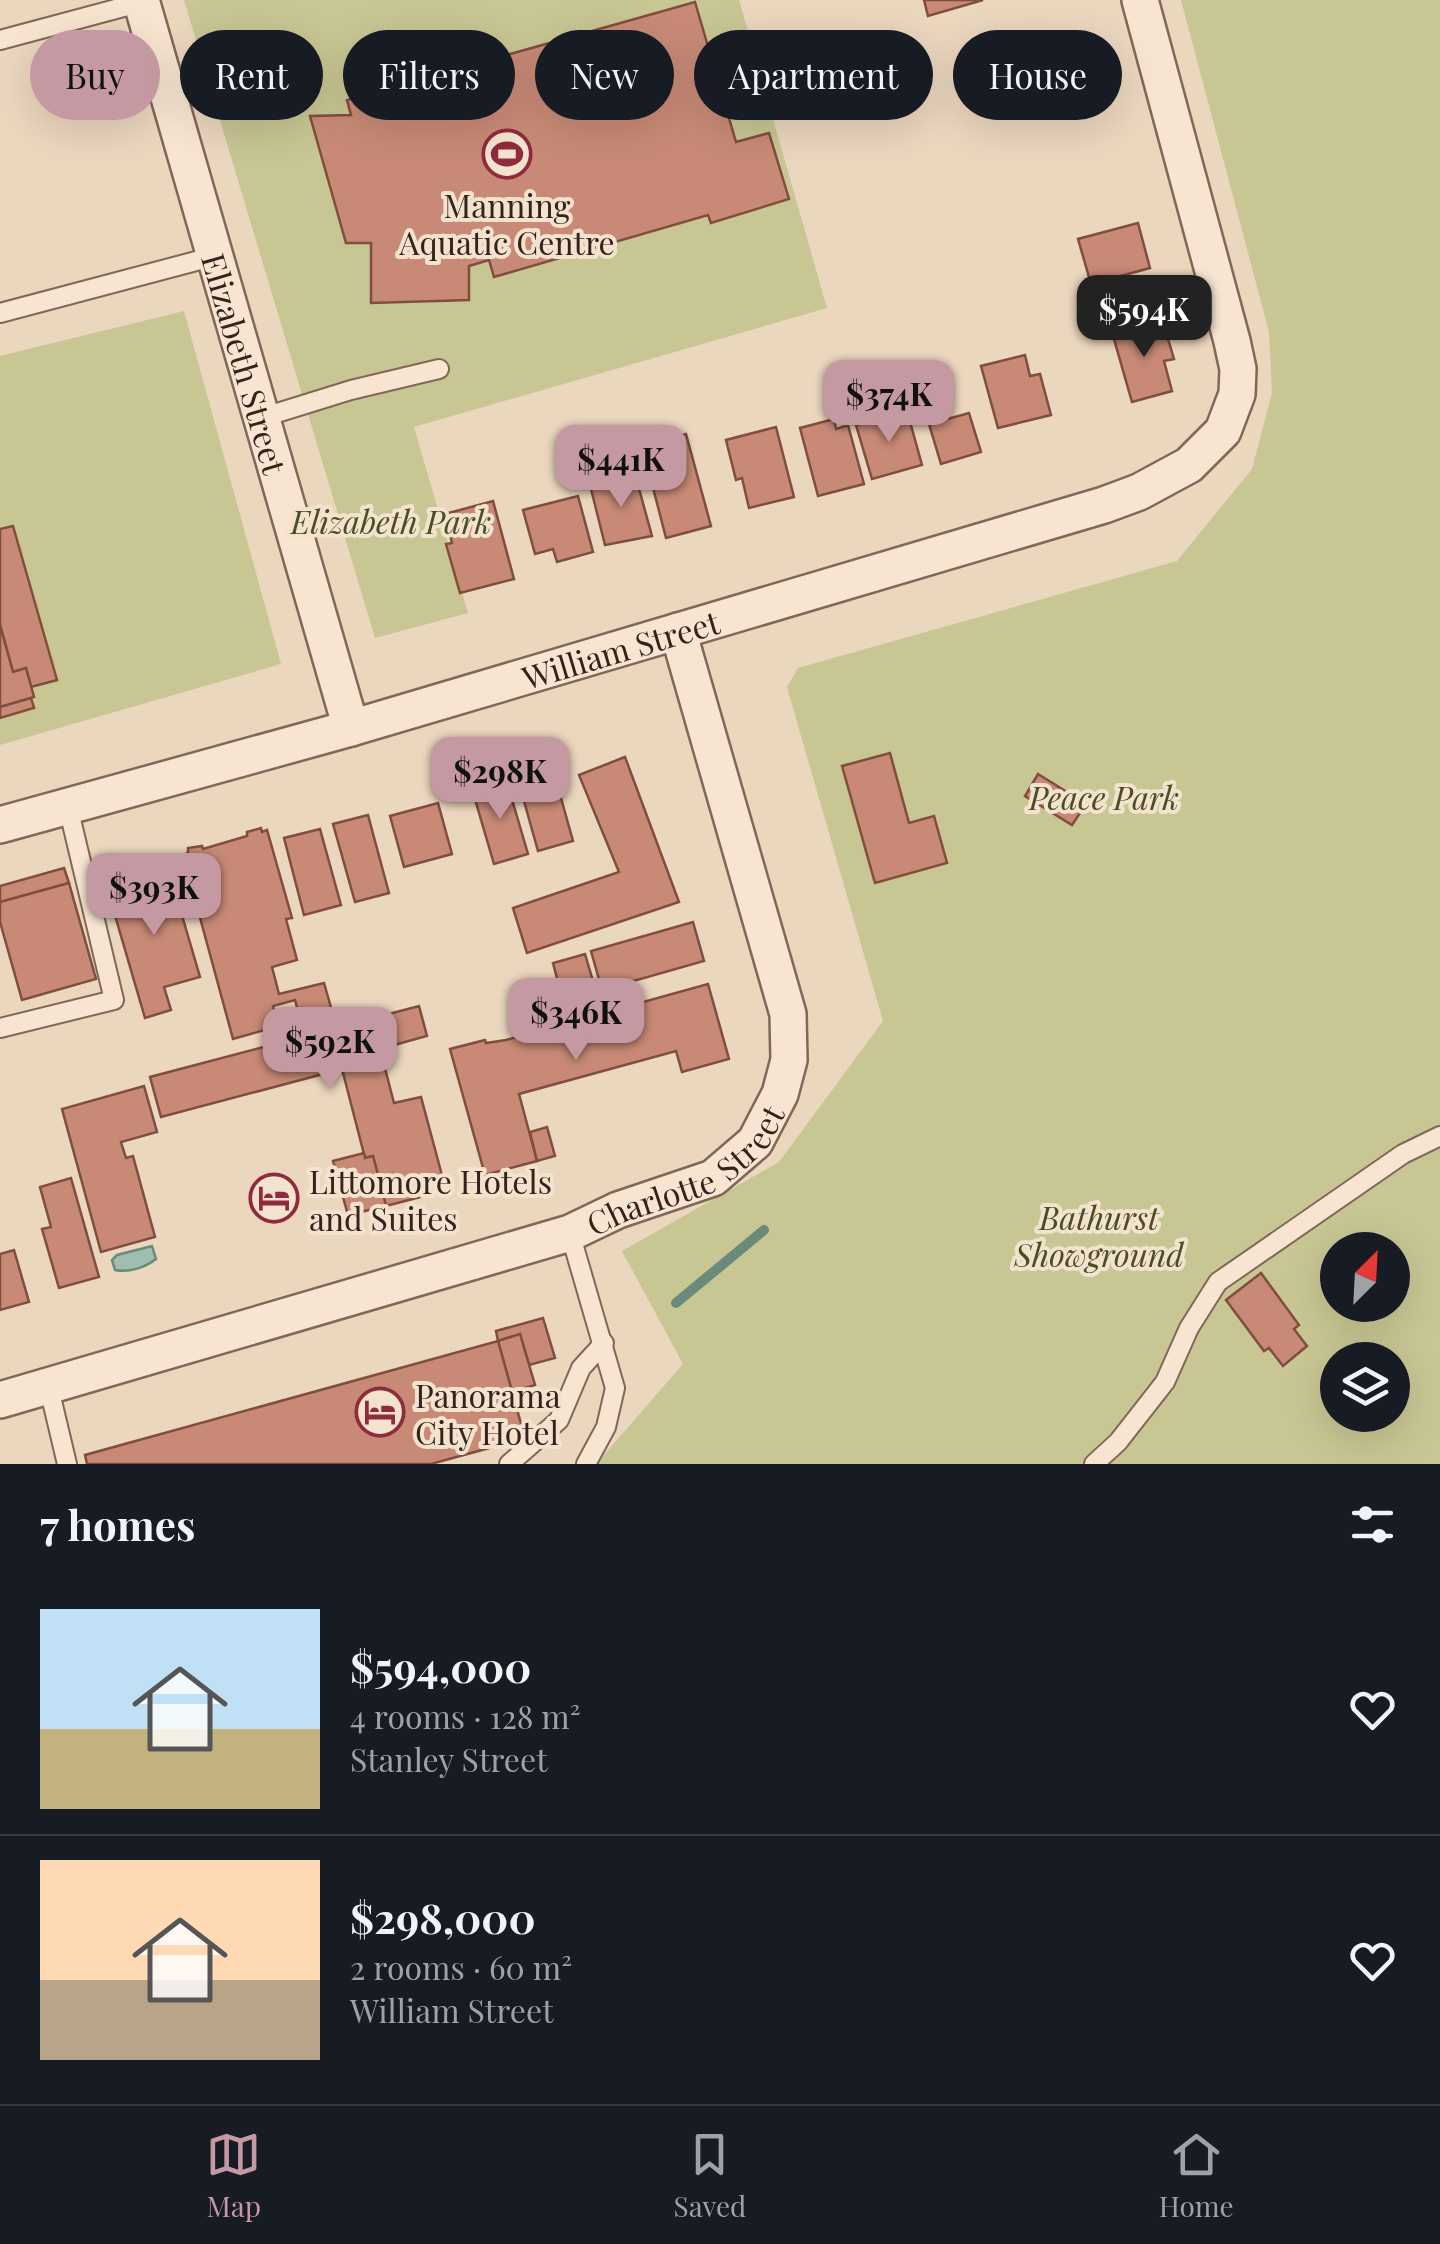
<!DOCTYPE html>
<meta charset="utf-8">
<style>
body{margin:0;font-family:"Playfair Display",serif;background:#242831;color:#f1f3f6;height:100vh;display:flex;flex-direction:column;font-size:38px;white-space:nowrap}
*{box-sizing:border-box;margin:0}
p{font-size:32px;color:#9ea1a6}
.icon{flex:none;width:55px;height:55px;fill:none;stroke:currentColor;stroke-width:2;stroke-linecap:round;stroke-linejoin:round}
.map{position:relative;height:1464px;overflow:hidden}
.sheet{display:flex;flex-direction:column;background:#171b24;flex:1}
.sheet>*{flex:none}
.banner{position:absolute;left:30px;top:30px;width:1380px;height:90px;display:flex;gap:20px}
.needle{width:65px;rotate:24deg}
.controls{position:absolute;left:1320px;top:1232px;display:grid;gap:20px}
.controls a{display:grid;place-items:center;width:90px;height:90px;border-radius:50%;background:#171b24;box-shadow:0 10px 40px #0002;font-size:50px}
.price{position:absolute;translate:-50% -85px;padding:0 22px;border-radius:20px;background:#c499a2;color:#111;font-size:32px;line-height:65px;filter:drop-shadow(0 2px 5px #0008)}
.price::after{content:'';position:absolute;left:50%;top:60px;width:30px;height:22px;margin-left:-15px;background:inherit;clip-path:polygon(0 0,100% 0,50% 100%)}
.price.on{background:#222;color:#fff}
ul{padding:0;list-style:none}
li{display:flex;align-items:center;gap:30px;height:250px;padding:0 40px}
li+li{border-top:2px solid #363941}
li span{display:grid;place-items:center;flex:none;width:280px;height:200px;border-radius:0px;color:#555}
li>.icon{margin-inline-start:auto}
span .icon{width:120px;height:120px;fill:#fffc;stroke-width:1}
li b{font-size:42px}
h2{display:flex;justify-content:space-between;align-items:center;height:120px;padding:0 40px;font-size:42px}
.chip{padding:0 35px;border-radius:45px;background:#171b24;box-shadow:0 10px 40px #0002;font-size:35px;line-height:90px}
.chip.on{background:#c499a2;color:#111}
.tab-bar{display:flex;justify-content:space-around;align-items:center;height:140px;border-top:2px solid #363941;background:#171b24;font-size:28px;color:#9ea1a6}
.tab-bar a{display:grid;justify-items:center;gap:5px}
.tab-bar .on{color:#c499a2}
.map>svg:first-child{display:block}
</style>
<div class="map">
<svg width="1440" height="1464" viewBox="0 0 1440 1464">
<rect width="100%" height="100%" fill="#ebd6be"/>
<!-- green -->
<g fill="#c8c693" fill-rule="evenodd">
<path d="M184,0H739L827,308L414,427L468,613L375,638Z"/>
<path d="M1181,0H1440V1464H596L683,1364L622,1251L779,1162L883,1021L787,687L798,668L1177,561L1252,469L1272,393L1269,332ZM1338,1250H1392V1305H1338ZM1338,1360H1392V1415H1338Z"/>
<path d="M184,311L281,664L0,745V356Z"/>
</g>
<!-- water -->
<path fill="#a1bdb0" stroke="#6a8a7c" stroke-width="2.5" d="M152,1246L156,1259C146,1267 129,1273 115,1270L112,1260L117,1255Z"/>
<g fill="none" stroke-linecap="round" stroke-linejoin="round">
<!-- stream -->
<path stroke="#6a8a7c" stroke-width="10" d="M676,1303L764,1230"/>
</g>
<!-- building -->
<g fill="#c88a76" stroke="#804e3f" stroke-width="2.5">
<path d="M924,0H983L928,16Z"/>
<path d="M695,2L736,142L769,133L789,199L711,223L708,215L494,277L489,260L469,266V300L371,303V243H346L310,116L351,115L347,100Z"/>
<path d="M1138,223L1150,268L1091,284L1078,239Z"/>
<path d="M1153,320L1157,335L1166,332L1174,359L1164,361L1172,391L1132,402L1112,332Z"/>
<path d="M1025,355L1030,376L1040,374L1051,415L998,428L981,366Z"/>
<path d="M907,411L922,465L872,479L856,425Z"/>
<path d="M969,413L981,452L941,464L929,424Z"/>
<path d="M834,419L836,429L848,425L864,484L818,496L800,428Z"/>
<path d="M776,427L794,497L749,508L742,478L736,480L726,440Z"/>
<path d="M686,434L711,526L666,538L642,445Z"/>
<path d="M635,474L652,536L605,545L590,485Z"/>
<path d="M578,496L593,552L557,562L553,549L535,554L523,510Z"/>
<path d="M493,501L514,579L460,593L446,544L452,543L445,514Z"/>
<path d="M13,526L57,680L31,687L26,668L13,672L0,625V529Z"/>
<path d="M0,625L13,672L26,668L34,697L0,707Z"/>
<path d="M31,698L34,708L0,718V707Z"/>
<path d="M890,753L909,823L934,816L947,863L875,883L842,766Z"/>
<path d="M625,757L679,902L527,953L513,908L619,872L579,775Z"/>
<path d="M552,766L573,841L538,851L517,776Z"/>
<path d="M1038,774L1086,804L1072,825L1025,796Z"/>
<path d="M506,779L528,854L494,864L472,789Z"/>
<path d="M438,803L452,854L404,867L390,816Z"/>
<path d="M368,815L389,893L355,902L333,824Z"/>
<path d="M261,828L262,832L267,830L292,918L286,919L297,960L272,967L279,994L324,983L334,1018L302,1027L295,1000L273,1006L279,1026L233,1039L183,855L188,853V848L202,846L203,849L247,836V832Z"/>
<path d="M320,829L341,905L304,915L284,838Z"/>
<path d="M64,868L69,883L0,902V886Z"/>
<path d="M169,871L200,977L164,987L171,1010L145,1018L107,888Z"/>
<path d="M69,883L96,979L22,1000L0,922V902Z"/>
<path d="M693,922L704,961L602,990L591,951Z"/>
<path d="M585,954L595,988L562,997L553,963Z"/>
<path d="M708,984L729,1059L682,1072L676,1051L519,1094L537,1161L485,1175L450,1049L485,1040L486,1043L506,1040Z"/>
<path d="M419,1006L427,1036L380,1049L394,1103L421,1097L443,1179L421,1185L424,1196L386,1206L373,1156L365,1158L342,1069L161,1117L150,1077Z"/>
<path d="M144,1086L157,1132L121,1142L126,1158L133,1156L155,1237L101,1252L62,1109Z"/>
<path d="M547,1127L555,1156L537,1161L530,1132Z"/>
<path d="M364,1153L365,1158L373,1156L386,1206L348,1215L333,1161Z"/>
<path d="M71,1178L99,1277L59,1288L42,1229L51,1227L40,1187Z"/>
<path d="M14,1250L29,1302L0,1310V1254Z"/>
<path d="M1261,1273L1299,1325L1294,1329L1307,1346L1283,1366L1269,1348L1264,1351L1226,1300Z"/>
<path d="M543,1318L555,1358L529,1365L520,1334L498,1341L496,1331Z"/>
<path d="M520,1334L535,1385L512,1392L498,1341Z"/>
<path d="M498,1341L523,1431L503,1437L504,1444L431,1464H87L85,1455Z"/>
</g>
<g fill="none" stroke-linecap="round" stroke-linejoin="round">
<!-- lane casing -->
<g stroke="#826758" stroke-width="22">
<g id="lane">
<path d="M0,40L142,2"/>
<path d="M0,313L215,256"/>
<path d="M264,417L351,390L439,369"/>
<path d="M0,1028L114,1000L68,807"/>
<path d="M570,1233L615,1388L606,1427L586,1464"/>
<path d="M48,1384L67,1464"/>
<path d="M509,1464L559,1420L581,1368L604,1343"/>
<path d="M1094,1464L1118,1442L1165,1382L1189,1328L1218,1282L1403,1154L1440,1136"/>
</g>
</g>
<!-- street casing -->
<g stroke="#826758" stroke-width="40">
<g id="street">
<path id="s1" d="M141,0L351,728"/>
<path id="s2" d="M0,825L351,728L1104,505L1139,492L1189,465L1223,431L1237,394L1238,369L1232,341L1140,0"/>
<path id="s3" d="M0,1400L570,1233L618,1210L713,1178L755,1142L780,1094L789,1060L788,1014L678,631"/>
</g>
</g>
<!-- lane -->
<use href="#lane" stroke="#f7e5d1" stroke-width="18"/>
<!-- street -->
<use href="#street" stroke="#f7e5d1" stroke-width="35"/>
</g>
<!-- icons -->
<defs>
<g id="stadium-ring" transform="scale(2.5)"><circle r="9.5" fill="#f3e2cd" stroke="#8e2b3c" stroke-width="1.5"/><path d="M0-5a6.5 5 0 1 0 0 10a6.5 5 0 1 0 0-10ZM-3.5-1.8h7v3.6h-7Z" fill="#8e2b3c"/></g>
<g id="hotel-ring" transform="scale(2.5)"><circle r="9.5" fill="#f3e2cd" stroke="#8e2b3c" stroke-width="1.5"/><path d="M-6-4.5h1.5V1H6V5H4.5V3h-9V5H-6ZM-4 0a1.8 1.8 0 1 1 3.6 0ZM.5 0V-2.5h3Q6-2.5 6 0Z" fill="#8e2b3c"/></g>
</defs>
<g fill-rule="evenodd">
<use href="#stadium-ring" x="507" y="154"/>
<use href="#hotel-ring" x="274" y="1198"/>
<use href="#hotel-ring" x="380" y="1412"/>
</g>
<g text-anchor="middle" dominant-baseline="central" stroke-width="8" stroke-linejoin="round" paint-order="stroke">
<!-- poi labels -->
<g font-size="32" fill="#33231c" stroke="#f3e2cd" text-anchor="start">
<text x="507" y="204" text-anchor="middle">Manning<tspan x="507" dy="37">Aquatic Centre</tspan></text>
<text x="309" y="1180">Littomore Hotels<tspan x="309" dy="37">and Suites</tspan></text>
<text x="415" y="1394">Panorama<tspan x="415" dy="37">City Hotel</tspan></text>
</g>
<!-- street labels -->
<g font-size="32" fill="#33231c" stroke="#f3e2cd">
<text stroke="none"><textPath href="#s1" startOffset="378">Elizabeth Street</textPath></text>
<text stroke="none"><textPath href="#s2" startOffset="645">William Street</textPath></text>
<text stroke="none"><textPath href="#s3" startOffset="728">Charlotte Street</textPath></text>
</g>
<!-- park labels -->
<g font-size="32" font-style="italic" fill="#4a4e23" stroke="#f3e2cd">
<text x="391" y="520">Elizabeth Park</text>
<text x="1104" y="796">Peace Park</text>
<text x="1099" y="1216">Bathurst<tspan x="1099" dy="37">Showground</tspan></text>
</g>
</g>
</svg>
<div class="controls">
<a><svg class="needle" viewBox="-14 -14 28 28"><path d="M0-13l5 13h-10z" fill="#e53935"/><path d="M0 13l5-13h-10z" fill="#9ea1a6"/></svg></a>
<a><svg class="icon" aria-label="layers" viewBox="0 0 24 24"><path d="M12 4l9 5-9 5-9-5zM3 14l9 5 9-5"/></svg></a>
</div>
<b class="price on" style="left:1144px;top:360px">$594K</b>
<b class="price" style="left:889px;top:445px">$374K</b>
<b class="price" style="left:621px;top:510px">$441K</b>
<b class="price" style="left:500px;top:822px">$298K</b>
<b class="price" style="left:154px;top:938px">$393K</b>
<b class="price" style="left:576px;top:1063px">$346K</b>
<b class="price" style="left:330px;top:1092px">$592K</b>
<div class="banner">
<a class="chip on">Buy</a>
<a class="chip">Rent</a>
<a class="chip">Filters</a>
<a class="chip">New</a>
<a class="chip">Apartment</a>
<a class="chip">House</a>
</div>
</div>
<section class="sheet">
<h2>7 homes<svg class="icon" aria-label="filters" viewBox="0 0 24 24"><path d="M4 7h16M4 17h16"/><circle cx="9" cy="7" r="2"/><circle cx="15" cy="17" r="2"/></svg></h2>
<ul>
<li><span style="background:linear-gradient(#bfe0f5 60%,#c2b280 0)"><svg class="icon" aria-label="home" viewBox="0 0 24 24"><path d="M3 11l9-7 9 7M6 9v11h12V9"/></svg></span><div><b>$594,000</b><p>4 rooms · 128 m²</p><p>Stanley Street</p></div><svg class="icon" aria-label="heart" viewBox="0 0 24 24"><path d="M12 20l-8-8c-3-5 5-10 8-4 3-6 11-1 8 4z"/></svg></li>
<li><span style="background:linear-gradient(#ffd9b3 60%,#b9a48a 0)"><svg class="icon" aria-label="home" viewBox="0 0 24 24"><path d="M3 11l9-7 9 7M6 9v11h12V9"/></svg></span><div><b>$298,000</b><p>2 rooms · 60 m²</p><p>William Street</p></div><svg class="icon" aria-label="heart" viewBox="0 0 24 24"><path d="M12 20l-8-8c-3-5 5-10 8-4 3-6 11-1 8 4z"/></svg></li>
</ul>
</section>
<nav class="tab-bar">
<a class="on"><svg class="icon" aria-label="map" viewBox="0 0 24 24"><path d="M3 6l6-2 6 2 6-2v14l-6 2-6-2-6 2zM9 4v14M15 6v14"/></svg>Map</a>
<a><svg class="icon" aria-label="saved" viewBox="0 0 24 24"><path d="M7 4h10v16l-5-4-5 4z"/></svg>Saved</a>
<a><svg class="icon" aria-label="home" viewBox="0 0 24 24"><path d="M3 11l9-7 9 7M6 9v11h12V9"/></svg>Home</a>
</nav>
